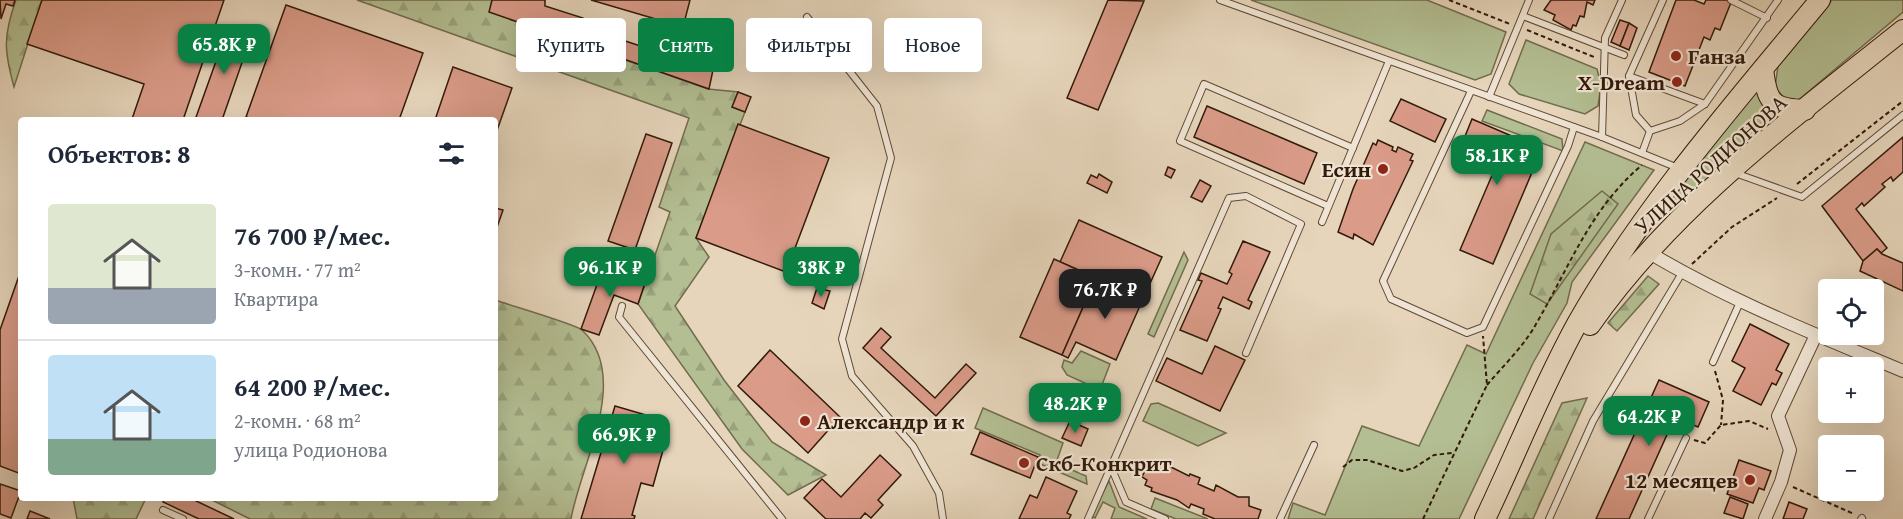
<!DOCTYPE html>
<html lang="ru">
<meta charset="utf-8">
<style>
body{margin:0;font-family:"Gentium Book Plus",serif;background:#f2f2f3;color:#1f2937;height:100vh;display:flex;flex-direction:column;font-size:22px;white-space:nowrap}
*{box-sizing:border-box;margin:0}
p{font-size:20px;color:#747a83}
.icon{flex:none;width:33px;height:33px;fill:none;stroke:currentColor;stroke-width:2;stroke-linecap:round;stroke-linejoin:round}
.map{position:relative;flex:1;overflow:hidden}
.details{position:absolute;left:18px;top:117px;width:480px;height:384px;display:flex;flex-direction:column;background:#fff;border-radius:6px;box-shadow:0 6px 24px #0002}
.details>*{flex:none}
.top-card{position:absolute;left:516px;top:18px;width:570px;height:54px;display:flex;gap:12px}
.controls{position:absolute;left:1818px;top:279px;display:grid;gap:12px}
.controls a{display:grid;place-items:center;width:66px;height:66px;border-radius:6px;background:#fff;box-shadow:0 6px 24px #0002;font-size:30px}
.price{position:absolute;translate:-50% -51px;padding:0 14px;border-radius:12px;background:#0b8043;color:#fff;font-size:20px;line-height:39px;filter:drop-shadow(0 2px 3px #0008)}
.price::after{content:'';position:absolute;left:50%;top:36px;width:18px;height:14px;margin-left:-9px;background:inherit;clip-path:polygon(0 0,100% 0,50% 100%)}
.price.current{background:#222;color:#fff}
ul{padding:0;list-style:none}
li{display:flex;align-items:center;gap:18px;height:150px;padding:0 30px}
li+li{border-top:2px solid #e0e1e3}
li span{display:grid;place-items:center;flex:none;width:168px;height:120px;border-radius:6px;color:#555}
li>.icon{margin-inline-start:auto}
span .icon{width:72px;height:72px;fill:#fffc;stroke-width:1}
li b{font-size:26px}
h2{display:flex;justify-content:space-between;align-items:center;height:72px;padding:0 30px;font-size:26px}
.pill{padding:0 21px;border-radius:6px;background:#fff;box-shadow:0 6px 24px #0002;font-size:21px;line-height:54px}
.pill.current{background:#0b8043;color:#fff}
.map>svg:first-child{display:block}
</style>
<div class="map">
<svg width="1903" height="519" viewBox="0 0 1903 519">
<defs>
<pattern id="forest-firs" width="22" height="20" patternUnits="userSpaceOnUse" patternTransform="scale(1.5)"><rect width="22" height="20" fill="#b3be92"/><path d="M5 1l3.5 6h-7zM16 11l3.5 6h-7z" fill="#9aa37d"/></pattern>
</defs>
<rect width="100%" height="100%" fill="#e6d5bb"/>
<filter id="stains"><feTurbulence type="fractalNoise" baseFrequency=".00333" numOctaves="4"/><feColorMatrix values="0 0 0 0 .2 0 0 0 0 .09 0 0 0 0 .02 0 0 0 .5 -.17"/></filter>
<radialGradient id="worn" r=".72"><stop offset=".6" stop-color="#630" stop-opacity="0"/><stop offset="1" stop-color="#630" stop-opacity=".3"/></radialGradient>
<!-- grass -->
<g fill="#b3be92" stroke="#726c4e" stroke-width="1.5">
<path d="M1251,0H1427L1506,32L1491,74L1475,80Z"/>
<path d="M1832,0H1903V12L1802,97L1796,101L1786,100L1775,87L1778,66Z"/>
<path d="M1526,40L1597,69L1601,85L1598,106L1585,114L1519,94L1509,84Z"/>
<path d="M1758,89C1760,107 1766,113 1783,117L1677,208H1669V200Z"/>
<path d="M1487,110L1562,139L1563,151L1482,121Z"/>
<path d="M1585,142L1654,170L1572,282L1567,303L1533,363L1459,519H1288L1293,503L1325,515L1362,426L1419,446L1467,345L1486,354Z"/>
<path d="M1184,252L1188,260L1154,337L1148,334Z"/>
<path d="M1081,351L1110,364L1100,390L1067,375L1062,367L1064,360L1072,363Z"/>
<path d="M1158,403L1226,433L1198,446L1143,421L1151,404Z"/>
<path d="M983,408L1063,443L1056,463L1086,476L1087,484L1038,463L1040,455L975,428Z"/>
<path d="M1109,481L1119,507L1147,519H1111L1115,508L1103,502L1095,518L1091,516Z"/>
<path d="M1155,498L1208,519H1176L1151,509Z"/>
</g>
<!-- forest -->
<g fill="url(#forest-firs)" stroke="#726c4e" stroke-width="1.5">
<path d="M16,0H42L14,87C4,51 3,36 16,0Z"/>
<path d="M357,0H492L490,12L708,89L738,92L732,107L745,112L696,238L709,257L675,306L724,380L772,442L826,475L788,495L742,449L638,304L670,212L659,207L689,118Z"/>
<path d="M1602,191L1618,204L1547,304L1530,294L1551,234Z"/>
<path d="M1648,276L1659,284L1617,331L1608,323Z"/>
<path d="M495,300C509,305 575,324 582,330C632,377 580,465 571,519H250L208,498H495Z"/>
<path d="M1587,398L1533,519H1509L1562,403Z"/>
<path d="M73,498H146L136,519H77Z"/>
</g>
<!-- building -->
<g fill="#da9b88" stroke="#321a0a" stroke-width="1.5">
<path d="M0,0H15L13,6L6,4L1,19Z"/>
<path d="M42,0H224L183,120L132,119L144,84L27,44Z"/>
<path d="M492,0H545V6L583,18V27L578,43L489,12Z"/>
<path d="M591,0H690L683,27Z"/>
<path d="M1108,0L1144,1L1098,110L1067,98Z"/>
<path d="M1551,0H1595L1593,5L1587,2L1584,17L1580,16L1576,26L1573,25L1571,30L1553,20L1555,15L1544,10Z"/>
<path d="M1676,0H1694L1704,4L1706,0H1732L1720,30L1715,28L1710,40L1704,37L1685,86L1649,72Z"/>
<path d="M286,5L423,53L399,120H256L246,117Z"/>
<path d="M1620,20L1629,23L1620,46L1611,42Z"/>
<path d="M1629,23L1637,28L1629,50L1620,46Z"/>
<path d="M229,25L252,34L222,120H195Z"/>
<path d="M583,27L713,70L709,89L578,43Z"/>
<path d="M453,67L512,88L495,136V120H435Z"/>
<path d="M738,92L751,97L745,112L732,107Z"/>
<path d="M1401,99L1446,119L1435,142L1390,121Z"/>
<path d="M1207,106L1317,153L1304,184L1194,137Z"/>
<path d="M1472,119L1542,149L1493,264L1460,250L1496,166L1459,151Z"/>
<path d="M738,124L829,158L786,272L696,238Z"/>
<path d="M646,134L672,143L635,250L608,241Z"/>
<path d="M1903,137V172L1893,181L1891,177L1882,184L1885,187L1864,206L1862,203L1856,209L1887,248L1881,253L1877,249L1863,261L1822,206Z"/>
<path d="M1378,140L1393,147L1392,150L1396,152L1398,147L1413,154L1410,160L1413,161L1373,245L1354,234L1353,239L1338,232L1353,189L1373,143L1376,145Z"/>
<path d="M1168,167L1175,170L1171,178L1165,175Z"/>
<path d="M1099,174L1112,182L1107,193L1087,183L1091,175L1097,178Z"/>
<path d="M1200,180L1211,186L1202,202L1191,197Z"/>
<path d="M495,208L503,210L495,233Z"/>
<path d="M1079,220L1162,257L1143,299L1060,262Z"/>
<path d="M1243,241L1270,252L1248,300L1252,302L1249,309L1223,297L1218,308L1221,309L1207,341L1180,330L1202,281L1198,280L1201,273L1227,284L1232,274L1229,272Z"/>
<path d="M1877,249L1882,254L1903,263V291L1860,271L1863,261Z"/>
<path d="M1054,259L1096,278L1062,355L1020,337Z"/>
<path d="M603,268L645,283L638,304L614,295L599,335L581,329Z"/>
<path d="M21,270V474L0,466V330Z"/>
<path d="M1096,278L1143,299L1116,360L1076,342L1068,358L1062,355Z"/>
<path d="M817,288L830,291L824,309L812,303Z"/>
<path d="M1750,324L1789,344L1776,370L1782,373L1776,385L1772,383L1761,405L1733,391L1745,368L1732,361Z"/>
<path d="M881,328L891,337L881,348L935,398L966,364L976,373L936,416L863,348Z"/>
<path d="M1215,346L1245,360L1220,411L1156,381L1167,358L1202,374Z"/>
<path d="M770,350L840,417L808,453L738,386Z"/>
<path d="M1659,380L1709,402L1698,427L1675,417L1629,519H1596Z"/>
<path d="M615,406L663,420L657,441L665,443L653,486L641,483L632,515L635,516L634,519H581Z"/>
<path d="M1070,421L1088,429L1081,446L1062,438Z"/>
<path d="M980,432L1038,457L1030,478L971,454Z"/>
<path d="M880,455L901,475L878,500L883,505L871,518L865,513L860,519H826L804,498L822,479L841,497Z"/>
<path d="M1739,460L1771,471L1764,490L1759,488L1753,503L1727,494Z"/>
<path d="M1157,463L1164,466L1165,464L1189,476L1190,474L1200,478L1198,484L1214,491L1216,485L1238,497H1249V506L1261,510L1258,519H1215L1203,514L1204,509L1191,504L1189,508L1177,500L1151,491L1152,488L1145,485L1147,480L1142,477L1147,466L1155,469Z"/>
<path d="M1046,477L1077,491L1067,513L1071,515L1069,519H1019L1030,495L1037,498Z"/>
<path d="M0,484L21,491L11,518L0,514Z"/>
<path d="M1730,497L1748,504L1743,519L1724,513Z"/>
<path d="M165,498H190L234,519H199L163,502Z"/>
<path d="M1789,502L1807,509L1803,519H1783Z"/>
<path d="M30,511L50,519H27Z"/>
</g>
<g fill="none" stroke-linecap="round" stroke-linejoin="round">
<!-- lane casing -->
<g stroke="#5f4936" stroke-width="8">
<g id="lane">
<path d="M1220,0L1602,137L1678,168"/>
<path d="M1731,0L1767,18"/>
<path d="M1523,16L1624,55"/>
<path d="M807,17L877,106L891,158L842,339L852,376L913,446L939,493L943,519"/>
<path d="M1629,76L1705,104"/>
<path d="M1471,91L1383,281L1391,299L1467,333L1483,327L1568,146L1574,127"/>
<path d="M1489,97L1529,0"/>
<path d="M1650,131L1636,115L1629,76L1663,0"/>
<path d="M1602,137L1605,38L1622,0"/>
<path d="M1642,153L1650,131L1680,121L1705,104L1778,0"/>
<path d="M1735,173L1802,197L1903,115"/>
<path d="M1328,206L1180,141L1204,84L1353,148"/>
<path d="M1322,222L1389,61"/>
<path d="M622,306L619,317L782,519"/>
<path d="M1713,362L1741,300"/>
<path d="M1111,467L1126,502L1165,519"/>
<path d="M163,510L183,519"/>
<path d="M1088,519L1229,198L1246,196L1301,224L1246,353"/>
<path d="M1280,519L1314,445"/>
<path d="M1549,519L1593,421L1682,273"/>
<path d="M1648,519L1686,438"/>
<path d="M1861,519L1862,518"/>
</g>
</g>
<!-- street casing -->
<g stroke="#5f4936" stroke-width="14">
<g id="street">
<path d="M1648,252C1728,300 1817,335 1903,371"/>
<path d="M1765,519L1781,482L1790,450L1778,416L1816,335"/>
</g>
</g>
<!-- primary casing -->
<g stroke="#321a0a" stroke-width="22">
<g id="primary">
<path d="M1763,69C1767,102 1771,109 1805,110"/>
<path d="M1590,325C1672,207 1792,119 1903,30"/>
<path d="M1485,519C1516,454 1543,385 1578,322C1645,205 1735,103 1820,0"/>
</g>
</g>
<!-- path -->
<g stroke="#321a0a" stroke-width="2" stroke-dasharray="4.5 3" stroke-linecap="butt">
<path d="M1449,0L1510,24"/>
<path d="M1527,30L1594,57"/>
<path d="M1797,184L1903,101"/>
<path d="M1692,264L1732,227L1777,198"/>
<path d="M1715,371L1723,400L1721,425"/>
<path d="M1487,385C1503,366 1524,346 1536,324C1570,266 1590,209 1642,165"/>
<path d="M1694,440L1705,443L1721,425L1749,421L1768,429"/>
<path d="M1343,467L1352,460H1367L1402,471L1414,468L1434,455L1452,453"/>
<path d="M1793,487L1854,514"/>
<path d="M1423,519L1487,385L1483,336"/>
</g>
<!-- lane -->
<use href="#lane" stroke="#efe4d3" stroke-width="6"/>
<!-- street -->
<use href="#street" stroke="#efe4d3" stroke-width="12"/>
<!-- primary -->
<use href="#primary" stroke="#e6d5bb" stroke-width="20"/>
</g>
<!-- markers -->
<g fill="#8f2418" stroke="#efe4d3" stroke-width="2">
<circle cx="1676" cy="56" r="6"/>
<circle cx="1677" cy="82" r="6"/>
<circle cx="1383" cy="169" r="6"/>
<circle cx="805" cy="421" r="6"/>
<circle cx="1024" cy="463" r="6"/>
<circle cx="1750" cy="480" r="6"/>
</g>
<g text-anchor="middle" dominant-baseline="central" stroke-width="4.5" stroke-linejoin="round" paint-order="stroke">
<!-- poi labels -->
<g font-size="22" font-weight="bold" fill="#321a0a" stroke="#efe4d3" text-anchor="start">
<text x="1688" y="56">Ганза</text>
<text x="1665" y="82" text-anchor="end">X-Dream</text>
<text x="1371" y="169" text-anchor="end">Есин</text>
<text x="817" y="421">Александр и к</text>
<text x="1036" y="463">Скб-Конкрит</text>
<text x="1738" y="480" text-anchor="end">12 месяцев</text>
</g>
<!-- street labels -->
<g font-size="22" fill="#321a0a" stroke="#efe4d3">
<text transform="translate(1710 164) rotate(-42)">УЛИЦА РОДИОНОВА</text>
</g>
</g>
<rect width="100%" height="100%" filter="url(#stains)"/>
<rect width="100%" height="100%" fill="url(#worn)"/>
</svg>
<div class="controls">
<a><svg class="icon" aria-label="locate" viewBox="0 0 24 24"><circle cx="12" cy="12" r="6"/><path d="M12 2v4M12 18v4M2 12h4M18 12h4"/></svg></a>
<a>+</a>
<a>−</a>
</div>
<b class="price" style="left:224px;top:75px">65.8K ₽</b>
<b class="price" style="left:1497px;top:186px">58.1K ₽</b>
<b class="price" style="left:610px;top:298px">96.1K ₽</b>
<b class="price" style="left:821px;top:298px">38K ₽</b>
<b class="price current" style="left:1105px;top:320px">76.7K ₽</b>
<b class="price" style="left:1075px;top:434px">48.2K ₽</b>
<b class="price" style="left:1649px;top:447px">64.2K ₽</b>
<b class="price" style="left:624px;top:465px">66.9K ₽</b>
<div class="top-card">
<a class="pill">Купить</a>
<a class="pill current">Снять</a>
<a class="pill">Фильтры</a>
<a class="pill">Новое</a>
</div>
<section class="details">
<h2>Объектов: 8<svg class="icon" aria-label="filters" viewBox="0 0 24 24"><path d="M4 7h16M4 17h16"/><circle cx="9" cy="7" r="2"/><circle cx="15" cy="17" r="2"/></svg></h2>
<ul>
<li><span style="background:linear-gradient(#dfe7d0 70%,#9aa5b1 0)"><svg class="icon" aria-label="home" viewBox="0 0 24 24"><path d="M3 11l9-7 9 7M6 9v11h12V9"/></svg></span><div><b>76 700 ₽/мес.</b><p>3-комн. · 77 m²</p><p>Квартира</p></div></li>
<li><span style="background:linear-gradient(#bfe0f5 70%,#7fa58c 0)"><svg class="icon" aria-label="home" viewBox="0 0 24 24"><path d="M3 11l9-7 9 7M6 9v11h12V9"/></svg></span><div><b>64 200 ₽/мес.</b><p>2-комн. · 68 m²</p><p>улица Родионова</p></div></li>
</ul>
</section>
</div>
